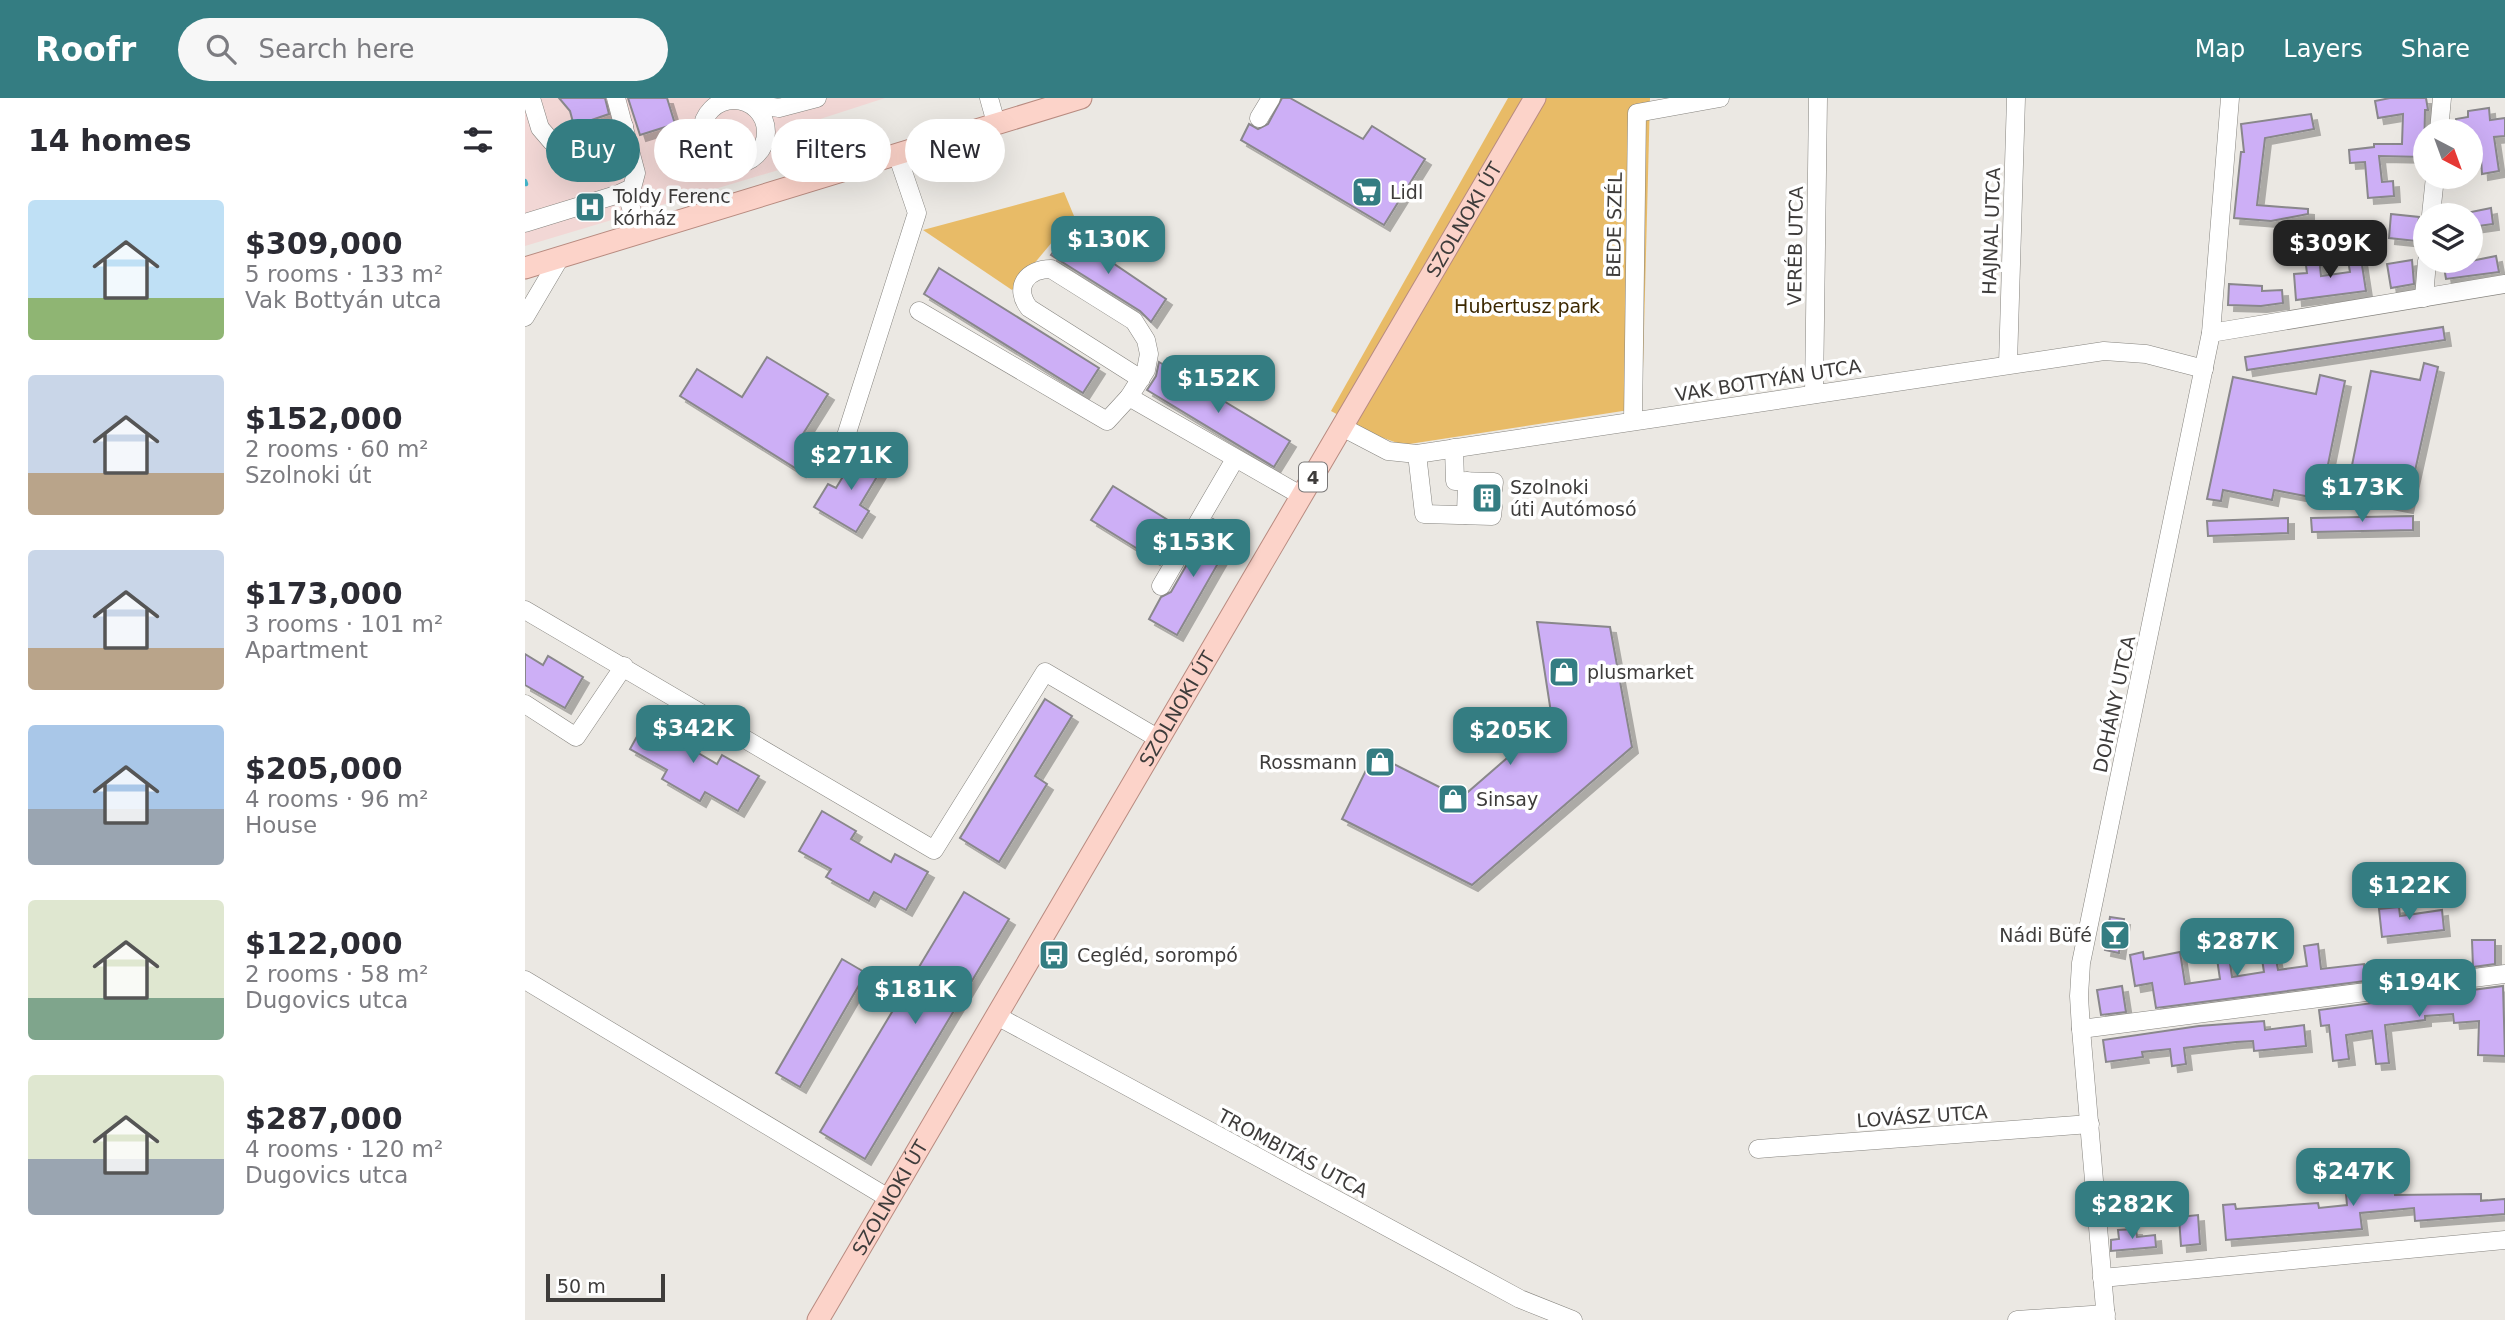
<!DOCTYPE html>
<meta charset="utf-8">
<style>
body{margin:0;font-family:"DejaVu Sans",sans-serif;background:#f7f7f7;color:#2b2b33;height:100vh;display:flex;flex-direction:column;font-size:26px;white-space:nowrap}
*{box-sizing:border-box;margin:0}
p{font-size:23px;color:#7c7c81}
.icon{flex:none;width:38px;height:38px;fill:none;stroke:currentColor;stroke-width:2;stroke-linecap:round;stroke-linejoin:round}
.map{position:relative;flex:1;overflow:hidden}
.side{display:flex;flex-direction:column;background:#fff;width:525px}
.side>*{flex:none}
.top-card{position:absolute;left:21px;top:21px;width:665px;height:63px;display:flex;gap:14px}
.needle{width:46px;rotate:139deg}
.fabs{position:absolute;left:1888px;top:21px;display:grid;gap:14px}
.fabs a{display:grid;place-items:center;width:70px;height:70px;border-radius:50%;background:#fff;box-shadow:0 7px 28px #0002;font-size:35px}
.scale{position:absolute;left:21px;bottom:18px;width:119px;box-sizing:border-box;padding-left:7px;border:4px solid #3e3c3b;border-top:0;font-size:19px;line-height:24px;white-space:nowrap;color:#3e3c3b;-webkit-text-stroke:5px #fff;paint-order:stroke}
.price{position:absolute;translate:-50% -60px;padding:0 16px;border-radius:14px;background:#347d82;color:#fff;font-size:23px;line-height:46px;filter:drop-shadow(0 2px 4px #0008)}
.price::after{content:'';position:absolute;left:50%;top:42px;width:21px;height:16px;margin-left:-10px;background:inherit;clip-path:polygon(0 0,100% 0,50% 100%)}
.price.selected{background:#222;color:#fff}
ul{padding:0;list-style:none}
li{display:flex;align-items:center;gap:21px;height:175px;padding:0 28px}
li span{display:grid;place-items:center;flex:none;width:196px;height:140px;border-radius:7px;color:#555}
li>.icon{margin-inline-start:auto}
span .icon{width:84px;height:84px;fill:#fffc;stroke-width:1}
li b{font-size:30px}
h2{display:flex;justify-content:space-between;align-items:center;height:84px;padding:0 28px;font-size:30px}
.pill{padding:0 24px;border-radius:32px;background:#fff;box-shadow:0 7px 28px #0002;font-size:24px;line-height:63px}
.pill.selected{background:#347d82;color:#fff}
header{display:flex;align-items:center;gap:42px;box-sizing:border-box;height:98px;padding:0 35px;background:#347d82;color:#fff}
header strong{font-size:33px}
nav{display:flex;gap:38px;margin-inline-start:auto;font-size:24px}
.search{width:490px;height:63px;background:#f7f7f7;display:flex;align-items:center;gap:18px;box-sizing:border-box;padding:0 24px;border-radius:38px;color:#7c7c81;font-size:26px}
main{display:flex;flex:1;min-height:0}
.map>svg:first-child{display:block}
</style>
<header>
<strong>Roofr</strong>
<div class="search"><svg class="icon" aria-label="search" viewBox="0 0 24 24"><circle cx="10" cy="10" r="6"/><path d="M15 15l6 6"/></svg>Search here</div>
<nav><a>Map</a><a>Layers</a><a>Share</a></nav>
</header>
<main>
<section class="side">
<h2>14 homes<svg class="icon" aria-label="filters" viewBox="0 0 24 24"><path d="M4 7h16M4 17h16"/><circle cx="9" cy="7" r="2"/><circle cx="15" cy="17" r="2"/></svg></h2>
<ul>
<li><span style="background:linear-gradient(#bfe0f5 70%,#8fb573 0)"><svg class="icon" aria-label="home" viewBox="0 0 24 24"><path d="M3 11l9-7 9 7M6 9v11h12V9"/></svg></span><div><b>$309,000</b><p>5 rooms · 133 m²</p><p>Vak Bottyán utca</p></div></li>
<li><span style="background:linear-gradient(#c9d6e8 70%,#b9a48a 0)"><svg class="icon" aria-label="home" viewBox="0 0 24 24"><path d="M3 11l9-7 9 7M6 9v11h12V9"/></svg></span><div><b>$152,000</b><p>2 rooms · 60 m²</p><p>Szolnoki út</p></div></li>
<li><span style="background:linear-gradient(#c9d6e8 70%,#b9a48a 0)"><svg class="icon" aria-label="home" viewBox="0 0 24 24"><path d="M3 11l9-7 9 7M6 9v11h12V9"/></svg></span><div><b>$173,000</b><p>3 rooms · 101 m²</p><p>Apartment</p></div></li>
<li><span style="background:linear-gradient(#a9c7e8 60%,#9aa5b1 0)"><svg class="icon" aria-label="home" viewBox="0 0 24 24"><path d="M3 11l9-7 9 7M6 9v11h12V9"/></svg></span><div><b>$205,000</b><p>4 rooms · 96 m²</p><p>House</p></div></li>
<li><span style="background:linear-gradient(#dfe7d0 70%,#7fa58c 0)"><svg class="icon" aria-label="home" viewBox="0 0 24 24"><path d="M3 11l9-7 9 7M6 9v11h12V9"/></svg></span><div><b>$122,000</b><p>2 rooms · 58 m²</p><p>Dugovics utca</p></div></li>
<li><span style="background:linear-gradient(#dfe7d0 60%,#9aa5b1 0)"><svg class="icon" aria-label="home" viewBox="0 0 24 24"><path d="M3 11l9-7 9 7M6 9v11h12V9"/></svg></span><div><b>$287,000</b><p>4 rooms · 120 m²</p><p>Dugovics utca</p></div></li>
</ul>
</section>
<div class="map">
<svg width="1980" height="1222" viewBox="0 0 1980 1222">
<defs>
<filter id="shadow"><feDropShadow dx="6" dy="6" stdDeviation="0" flood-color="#0004"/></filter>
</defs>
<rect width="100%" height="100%" fill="#ebe8e3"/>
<!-- medical -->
<path fill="#f2d7d5" d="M0,0H360L286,24L260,70L0,148Z"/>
<!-- green -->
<g fill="#e8bb67">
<path d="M983,0H1125L1117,310L878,347L850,337L806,313Z"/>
<path d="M539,94L549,118L487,192L398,132Z"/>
</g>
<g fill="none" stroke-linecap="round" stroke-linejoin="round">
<!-- stream -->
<path stroke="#42b1c6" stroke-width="4.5" d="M0,83L1,86"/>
</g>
<!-- building -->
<g fill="#cdaff6" stroke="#89878b" stroke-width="2" filter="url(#shadow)">
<path d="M34,0H80L84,16L49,28L45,13Z"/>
<path d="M103,0H142L150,26L115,37Z"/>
<path d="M757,0H765L838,41L847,28L900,61L859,127L716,42L724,26L733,31L743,26Z"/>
<path d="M1865,0H1901L1903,12H1900L1899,59L1854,58L1857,84L1868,83L1869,98L1843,100L1840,64L1825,65L1824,52L1849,49V46H1877L1878,16L1853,20L1850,3Z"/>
<path d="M1964,10L1965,22L1980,20V38L1969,39L1974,73L1957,76L1956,60L1946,59V33H1932L1931,21L1943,19V13Z"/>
<path d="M1786,16L1789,31L1740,40L1732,107L1783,111V116L1746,123L1709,120L1716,54H1719L1716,26Z"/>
<path d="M1966,110L1968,126L1946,129V114Z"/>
<path d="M1866,116L1894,119L1891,143L1864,140Z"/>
<path d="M542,134L641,201L626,224L615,213L526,157Z"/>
<path d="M1835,154L1841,193L1771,202L1769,176L1782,175L1780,160L1794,159L1796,178L1825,174L1822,156Z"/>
<path d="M1971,158L1974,174L1921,181L1918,163H1946Z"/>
<path d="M1887,162L1889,186L1866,190L1862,166Z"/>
<path d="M414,170L574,270L558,295L399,196Z"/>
<path d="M1704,186L1737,188V193L1757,192L1758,205L1736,208L1703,207Z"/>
<path d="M1918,229L1920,242L1722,272L1720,259Z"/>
<path d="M242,259L303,296L278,336L292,345L275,373L155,298L172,271L217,299Z"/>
<path d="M634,264L765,343L749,369L622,292L631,278Z"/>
<path d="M1899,265L1913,269L1882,409L1821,397L1846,273L1895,282Z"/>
<path d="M1795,277L1820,283L1796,401L1749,392L1747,402L1698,392L1696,403L1682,401L1708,279L1791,296Z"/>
<path d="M334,352L359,367L335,407L344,413L331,434L289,409L303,386L311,390Z"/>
<path d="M588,388L651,427L629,461L566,422Z"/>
<path d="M1888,418V432L1787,434L1786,420Z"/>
<path d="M1763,420V435L1683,438L1682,423Z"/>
<path d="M688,421L711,434L652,537L624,521L636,499L646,494Z"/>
<path d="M1012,524L1085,529L1107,649L947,787L817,721L849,656L936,700L1027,621Z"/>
<path d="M0,556L18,567L23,558L58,579L40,610L0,587Z"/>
<path d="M520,601L547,618L510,678L522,686L474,764L435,740Z"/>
<path d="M125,615L163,637L158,646L192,666L197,657L234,678L213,713L180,694L175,703L137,681L142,672L105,651Z"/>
<path d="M297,713L331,733L326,741L366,764L370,756L403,774L381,812L349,794L344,803L301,779L306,771L274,753Z"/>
<path d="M439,794L484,821L340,1061L295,1034Z"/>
<path d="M1874,809L1875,818L1917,812L1919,832L1857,839L1854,811Z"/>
<path d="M1585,819L1599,821L1594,855L1580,852Z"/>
<path d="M1747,840L1753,872L1782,868L1779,848L1793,846L1796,871L1839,866L1840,883L1631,910L1627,885L1610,888L1605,857L1618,854L1619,861L1655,854L1660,886L1695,881L1692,861L1704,858L1707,879L1739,874L1734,842Z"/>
<path d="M1947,842H1970V866L1948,869Z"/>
<path d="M317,861L341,875L275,989L251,975Z"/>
<path d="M1597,888L1601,914L1576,917L1572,892Z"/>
<path d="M1978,888L1980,958L1953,957L1954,923L1929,925L1928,916L1900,918V922L1860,927L1864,965L1851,966L1847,933L1821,937L1824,961L1808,963L1804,927L1796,928L1794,912Z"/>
<path d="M1739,923L1740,932L1779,927L1781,948L1729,953L1728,943L1711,944L1659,950L1661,966L1647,968L1645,951L1617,954L1618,959L1581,964L1578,942L1674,928Z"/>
<path d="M1868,1060L1870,1097L1956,1096V1103L1980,1101V1116L1890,1123L1889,1110L1835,1115L1837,1131L1701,1142L1698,1107L1710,1106L1711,1111L1793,1105L1794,1110L1822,1107L1819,1073L1854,1070L1853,1061Z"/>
<path d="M1673,1117L1675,1146L1656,1148L1654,1119Z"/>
<path d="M1611,1131L1612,1139L1630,1137L1631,1149L1586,1153V1142L1594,1141L1593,1132Z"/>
</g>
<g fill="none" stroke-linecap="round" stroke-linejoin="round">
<!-- minor-tunnel -->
<path stroke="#c8c6c1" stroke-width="18" stroke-dasharray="18 9" stroke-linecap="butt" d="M954,409L955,392"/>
<!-- minor casing -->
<g stroke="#86847f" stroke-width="19">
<g id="minor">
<path d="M6,0L15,30L27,44L42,46L99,28"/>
<path d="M464,0L471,25"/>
<circle cx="209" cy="34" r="32"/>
<path d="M224,5L254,10L292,0"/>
<path d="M734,20L746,0"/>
<path d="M1914,33L1917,0"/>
<path d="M101,94L114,135"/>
<path d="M1906,117L1910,79"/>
<path d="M0,125L94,96L107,90L111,75L91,0"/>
<path d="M1899,200L1902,163"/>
<path d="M394,213L582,323L604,299"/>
<path d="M0,219L36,158"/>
<path d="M1686,235L1980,186"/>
<path d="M1483,266L1491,0"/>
<path d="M616,281L504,210C488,189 502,171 526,171L609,223L621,242L624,256L621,272L604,299L777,398"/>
<path d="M1289,296L1293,0"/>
<path d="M1108,323L1112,15L1195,0"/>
<path d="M817,329L863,353L892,356L1579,253L1621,256L1679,271"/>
<path d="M321,338L392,115L372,56"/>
<path d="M929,350L930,383L969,384L968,392"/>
<path d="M892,356L899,416L967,418L968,409"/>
<path d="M941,417L942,383"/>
<path d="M636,488L710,361"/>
<path d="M0,512L409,752L520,574L634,641"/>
<path d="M0,606L51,639L99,568"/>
<path d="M0,882L365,1101"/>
<path d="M472,918L995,1201L1048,1222"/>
<path d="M1556,931L1980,876"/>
<path d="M1233,1051L1565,1026"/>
<path d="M1577,1180L1980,1142"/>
<path d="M1492,1222L1581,1216"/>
<path d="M1581,1222L1556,931L1554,898L1556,865L1686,235L1705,0"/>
</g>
</g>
<!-- major casing -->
<g stroke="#b88b80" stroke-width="23">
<g id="major">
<path d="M0,170L556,0"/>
<path id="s1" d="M293,1222L1010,0"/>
</g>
</g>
<!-- minor -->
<use href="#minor" stroke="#fff" stroke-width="18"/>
<!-- major -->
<use href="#major" stroke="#fcd3c9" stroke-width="21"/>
</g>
<!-- icons -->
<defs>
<g id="supermarket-square" transform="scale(1.575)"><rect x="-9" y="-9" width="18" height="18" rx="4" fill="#347d82" stroke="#fff"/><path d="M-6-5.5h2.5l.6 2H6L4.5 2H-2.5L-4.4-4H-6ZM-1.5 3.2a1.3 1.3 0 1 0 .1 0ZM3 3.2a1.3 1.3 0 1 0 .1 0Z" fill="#fff"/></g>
<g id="hospital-square" transform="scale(1.575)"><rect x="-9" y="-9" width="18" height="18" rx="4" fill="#347d82" stroke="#fff"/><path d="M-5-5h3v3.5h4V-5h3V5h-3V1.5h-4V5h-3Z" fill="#fff"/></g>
<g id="building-square" transform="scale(1.575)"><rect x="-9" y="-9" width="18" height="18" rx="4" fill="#347d82" stroke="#fff"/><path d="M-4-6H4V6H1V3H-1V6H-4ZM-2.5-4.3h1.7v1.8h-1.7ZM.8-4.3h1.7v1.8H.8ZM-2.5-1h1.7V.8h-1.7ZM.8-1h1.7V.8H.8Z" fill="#fff"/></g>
<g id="shop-square" transform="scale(1.575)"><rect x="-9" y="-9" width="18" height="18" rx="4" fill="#347d82" stroke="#fff"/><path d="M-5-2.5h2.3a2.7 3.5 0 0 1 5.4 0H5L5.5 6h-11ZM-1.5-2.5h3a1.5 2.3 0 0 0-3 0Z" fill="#fff"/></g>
<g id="bar-square" transform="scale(1.575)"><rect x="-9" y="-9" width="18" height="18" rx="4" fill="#347d82" stroke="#fff"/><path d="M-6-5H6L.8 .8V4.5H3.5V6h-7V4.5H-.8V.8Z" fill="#fff"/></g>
<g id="bus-square" transform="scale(1.575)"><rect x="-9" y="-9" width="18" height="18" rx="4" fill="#347d82" stroke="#fff"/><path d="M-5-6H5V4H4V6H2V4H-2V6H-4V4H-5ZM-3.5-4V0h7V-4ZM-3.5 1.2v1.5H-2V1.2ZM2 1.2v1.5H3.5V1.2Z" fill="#fff"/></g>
</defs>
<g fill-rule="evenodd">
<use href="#supermarket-square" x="842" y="94"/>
<use href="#hospital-square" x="65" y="109"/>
<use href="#building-square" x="962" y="400"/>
<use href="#shop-square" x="1039" y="574"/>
<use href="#shop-square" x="855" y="664"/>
<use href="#shop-square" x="928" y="701"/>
<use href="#bar-square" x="1590" y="837"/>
<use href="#bus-square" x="529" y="857"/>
</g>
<g text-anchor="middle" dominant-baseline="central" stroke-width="7" stroke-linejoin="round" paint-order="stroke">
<!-- shield labels -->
<rect fill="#fff" stroke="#787676" stroke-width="2" x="774" y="364.5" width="28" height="29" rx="5"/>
<g font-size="18" font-weight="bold" fill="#3e3c3b">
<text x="788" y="379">4</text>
</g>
<!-- poi labels -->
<g font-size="19" fill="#3e3c3b" stroke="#fff" text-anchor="start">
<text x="865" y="94">Lidl</text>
<text x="88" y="98">Toldy Ferenc<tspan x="88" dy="22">kórház</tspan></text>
<text x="985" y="389">Szolnoki<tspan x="985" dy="22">úti Autómosó</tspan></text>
<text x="1062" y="574">plusmarket</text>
<text x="832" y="664" text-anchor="end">Rossmann</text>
<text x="951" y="701">Sinsay</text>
<text x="1567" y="837" text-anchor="end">Nádi Büfé</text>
<text x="552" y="857">Cegléd, sorompó</text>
</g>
<!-- street labels -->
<g font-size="19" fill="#3e3c3b" stroke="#fff">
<text stroke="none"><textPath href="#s1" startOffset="1276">SZOLNOKI ÚT</textPath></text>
<text transform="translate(1089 127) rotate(-89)">BEDE SZÉL</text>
<text transform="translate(1466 133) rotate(-88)">HAJNAL UTCA</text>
<text transform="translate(1270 148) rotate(-89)">VERÉB UTCA</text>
<text transform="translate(1243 282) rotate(-9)">VAK BOTTYÁN UTCA</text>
<text transform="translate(1589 606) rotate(-78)">DOHÁNY UTCA</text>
<text stroke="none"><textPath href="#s1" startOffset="709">SZOLNOKI ÚT</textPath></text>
<text transform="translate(1397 1018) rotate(-4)">LOVÁSZ UTCA</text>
<text transform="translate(768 1055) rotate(28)">TROMBITÁS UTCA</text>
<text stroke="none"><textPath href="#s1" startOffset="142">SZOLNOKI ÚT</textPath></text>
</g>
<!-- park labels -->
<g font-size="19" fill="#3c2800" stroke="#fff">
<text x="1002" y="208">Hubertusz park</text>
</g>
</g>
</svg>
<div class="fabs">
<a><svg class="needle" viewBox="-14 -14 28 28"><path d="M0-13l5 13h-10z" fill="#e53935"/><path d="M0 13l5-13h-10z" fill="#7c7c81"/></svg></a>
<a><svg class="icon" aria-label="layers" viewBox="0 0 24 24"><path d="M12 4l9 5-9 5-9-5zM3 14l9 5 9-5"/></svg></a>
</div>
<div class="scale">50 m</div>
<b class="price" style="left:583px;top:178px">$130K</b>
<b class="price selected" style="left:1805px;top:182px">$309K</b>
<b class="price" style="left:693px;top:317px">$152K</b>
<b class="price" style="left:326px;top:394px">$271K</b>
<b class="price" style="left:1837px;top:426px">$173K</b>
<b class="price" style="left:668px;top:481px">$153K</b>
<b class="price" style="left:168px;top:667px">$342K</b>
<b class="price" style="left:985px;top:669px">$205K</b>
<b class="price" style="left:1884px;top:824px">$122K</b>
<b class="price" style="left:1712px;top:880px">$287K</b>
<b class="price" style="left:1894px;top:921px">$194K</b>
<b class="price" style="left:390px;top:928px">$181K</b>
<b class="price" style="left:1828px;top:1110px">$247K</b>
<b class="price" style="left:1607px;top:1143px">$282K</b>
<div class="top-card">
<a class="pill selected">Buy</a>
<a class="pill">Rent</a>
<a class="pill">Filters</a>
<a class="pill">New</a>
</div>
</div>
</main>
